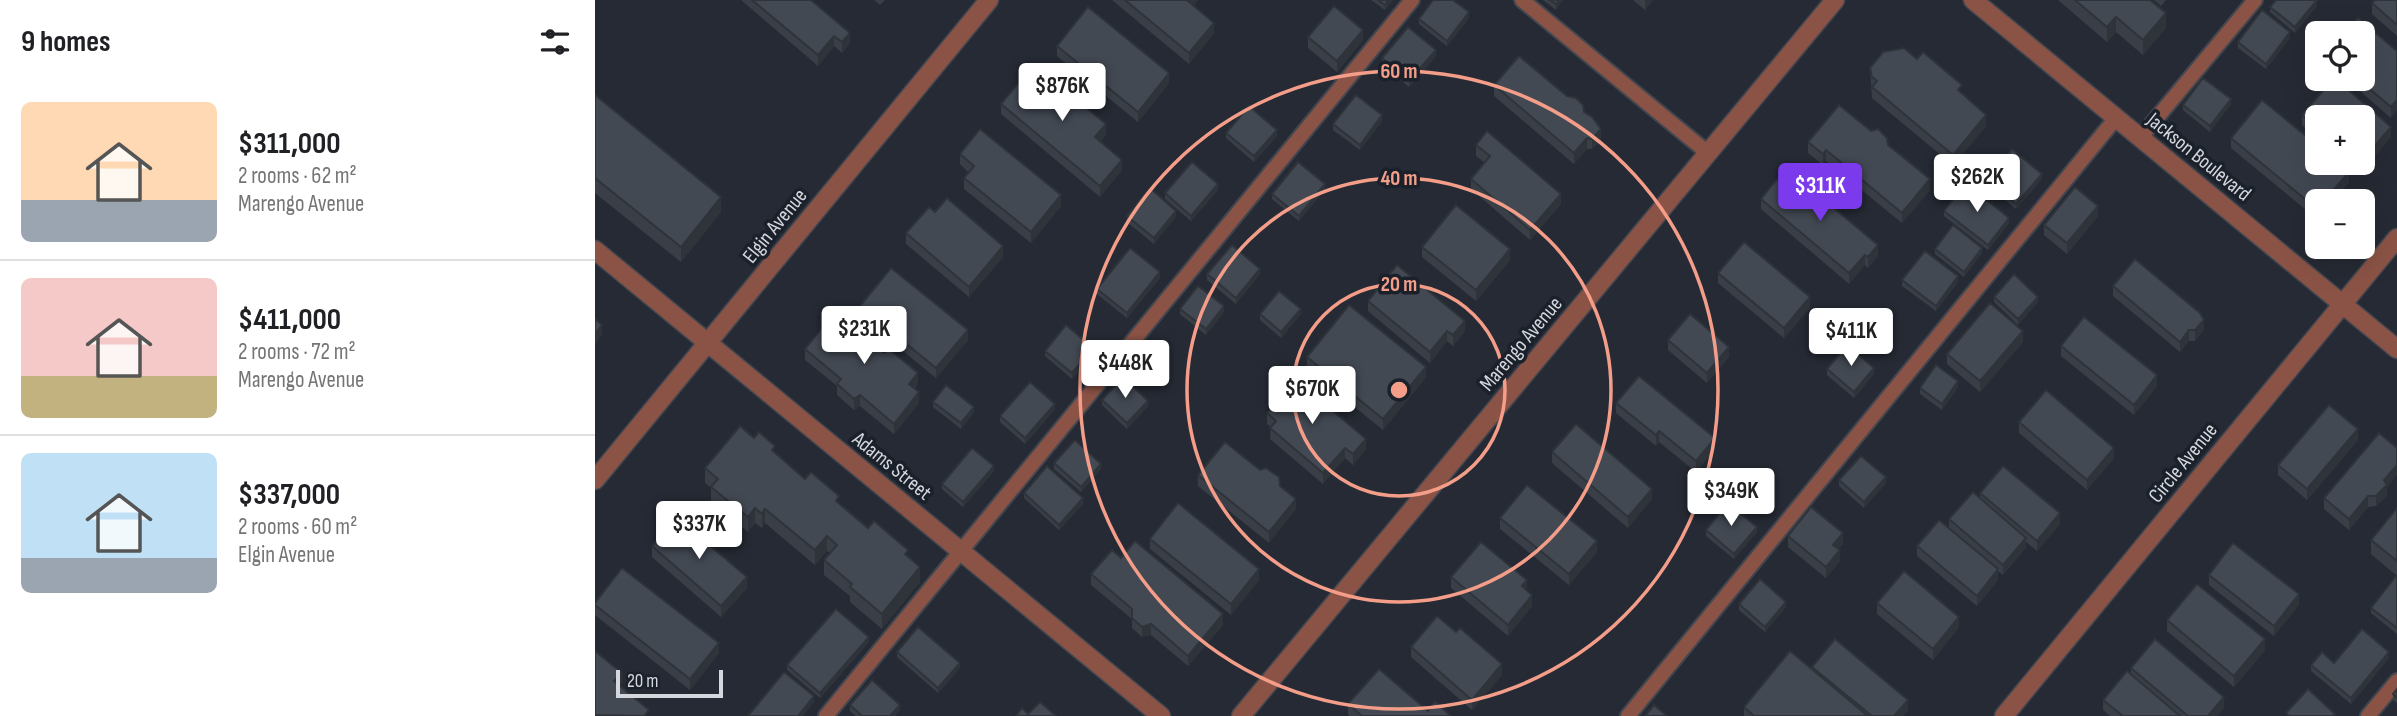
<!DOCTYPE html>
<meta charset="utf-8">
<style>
body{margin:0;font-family:"Sofia Sans Condensed",sans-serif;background:#f6f6f6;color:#202124;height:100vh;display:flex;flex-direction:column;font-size:26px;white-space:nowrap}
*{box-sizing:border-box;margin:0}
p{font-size:23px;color:#757577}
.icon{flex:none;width:38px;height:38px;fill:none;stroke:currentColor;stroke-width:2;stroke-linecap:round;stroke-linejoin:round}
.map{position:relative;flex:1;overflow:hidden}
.details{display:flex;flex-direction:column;background:#fff;width:595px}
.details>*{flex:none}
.fabs{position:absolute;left:1710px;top:21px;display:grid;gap:14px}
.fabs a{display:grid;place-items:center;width:70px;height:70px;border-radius:10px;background:#fff;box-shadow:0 7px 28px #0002;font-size:35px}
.scale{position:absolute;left:21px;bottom:18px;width:107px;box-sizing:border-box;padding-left:7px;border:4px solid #d4d8de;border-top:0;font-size:19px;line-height:24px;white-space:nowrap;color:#d4d8de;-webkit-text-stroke:5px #1b212a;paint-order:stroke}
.price{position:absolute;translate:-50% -60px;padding:0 16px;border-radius:7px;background:#fff;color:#222;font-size:23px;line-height:46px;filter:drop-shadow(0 2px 4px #0008)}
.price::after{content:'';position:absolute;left:50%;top:42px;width:21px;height:16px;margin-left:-10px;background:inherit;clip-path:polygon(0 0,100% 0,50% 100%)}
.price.selected{background:#7c3aed;color:#fff}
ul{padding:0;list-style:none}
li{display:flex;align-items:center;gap:21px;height:175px;padding:0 21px}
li+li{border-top:2px solid #e0e0e0}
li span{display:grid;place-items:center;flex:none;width:196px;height:140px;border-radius:10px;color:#555}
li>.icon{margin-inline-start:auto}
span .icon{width:84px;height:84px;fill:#fffc;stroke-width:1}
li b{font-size:30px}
h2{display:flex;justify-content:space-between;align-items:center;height:84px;padding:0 21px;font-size:30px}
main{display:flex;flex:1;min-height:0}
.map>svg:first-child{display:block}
</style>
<main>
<section class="details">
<h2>9 homes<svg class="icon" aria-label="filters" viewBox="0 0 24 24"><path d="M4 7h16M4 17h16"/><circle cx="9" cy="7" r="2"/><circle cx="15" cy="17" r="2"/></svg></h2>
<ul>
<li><span style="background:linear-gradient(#ffd9b3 70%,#9aa5b1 0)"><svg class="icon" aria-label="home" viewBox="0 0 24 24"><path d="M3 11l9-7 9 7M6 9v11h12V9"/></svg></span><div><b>$311,000</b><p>2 rooms · 62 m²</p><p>Marengo Avenue</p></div></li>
<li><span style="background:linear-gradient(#f6c9c9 70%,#c2b280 0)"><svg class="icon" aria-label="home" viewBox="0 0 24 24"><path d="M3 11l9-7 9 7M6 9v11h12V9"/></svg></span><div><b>$411,000</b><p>2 rooms · 72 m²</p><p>Marengo Avenue</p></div></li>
<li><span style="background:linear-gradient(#bfe0f5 75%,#9aa5b1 0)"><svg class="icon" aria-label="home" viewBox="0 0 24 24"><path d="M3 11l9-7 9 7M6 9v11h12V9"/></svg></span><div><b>$337,000</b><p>2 rooms · 60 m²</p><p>Elgin Avenue</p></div></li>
</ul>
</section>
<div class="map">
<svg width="1802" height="716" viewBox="0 0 1802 716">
<rect width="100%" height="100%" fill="#252a34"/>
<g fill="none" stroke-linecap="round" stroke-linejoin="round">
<!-- service casing -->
<g stroke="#41464f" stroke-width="18">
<g id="service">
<path d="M927,0L1113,153"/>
<path d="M1545,138L1660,0"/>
<path d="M231,716L817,0"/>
<path d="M1033,716L1521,118"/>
<path d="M1773,716L1802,681"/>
</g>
</g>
<!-- minor casing -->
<g stroke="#41464f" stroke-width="21">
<g id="minor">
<path d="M0,250L566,716"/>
<path d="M0,480L394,0"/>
<path d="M646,716L1240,0"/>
</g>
</g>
<!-- tertiary casing -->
<g stroke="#41464f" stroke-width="21">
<g id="tertiary">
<path d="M1378,0L1802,349"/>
<path d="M1409,716L1802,238"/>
</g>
</g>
<!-- service -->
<use href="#service" stroke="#8b5346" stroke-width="14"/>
<!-- minor -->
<use href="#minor" stroke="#8b5346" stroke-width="18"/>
<!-- tertiary -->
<use href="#tertiary" stroke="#8b5346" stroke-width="18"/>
</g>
<!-- wall -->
<g fill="#3a3f47">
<path d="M146,0H216L255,43L247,53L239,46L223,66Z"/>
<path d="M279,0H290L285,5Z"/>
<path d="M517,0H603L599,5L619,33L594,64Z"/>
<path d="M776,0H798L790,10Z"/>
<path d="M948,0H968L961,10Z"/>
<path d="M1038,0H1058L1050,10Z"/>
<path d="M1463,0H1555L1571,28L1548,55L1521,32L1512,42Z"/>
<path d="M1559,0H1571L1566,6Z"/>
<path d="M1802,0V36L1777,14V3Z"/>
<path d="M1722,6L1700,33L1675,12V7Z"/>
<path d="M874,18L852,46L824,24V19Z"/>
<path d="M713,37L768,40L742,72L713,48Z"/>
<path d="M1695,38L1671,69L1643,48V42Z"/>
<path d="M462,46L574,83L543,122L462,56Z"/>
<path d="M1802,51L1796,118L1751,79H1768Z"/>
<path d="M841,56L814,87L787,63V58Z"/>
<path d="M1275,68L1367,94L1391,126L1358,165L1277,98Z"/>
<path d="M1738,79H1741L1796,127V137L1771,166L1767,163H1768V117H1722V139L1707,125V115Z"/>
<path d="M899,85L989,112L1006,140L997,149H992L979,164L899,96Z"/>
<path d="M0,95L126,212L86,262L0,193Z"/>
<path d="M406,104L511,135L505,142L527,170L505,197L406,114Z"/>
<path d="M1636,104L1615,132L1588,110V105Z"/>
<path d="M787,121L765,150L738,130V124Z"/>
<path d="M1276,131L1293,145L1335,190L1307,223L1231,161L1228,165L1213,153V142Z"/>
<path d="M631,133L682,136L659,162L631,138Z"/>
<path d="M1636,138L1754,182L1738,201H1722V219L1636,148Z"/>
<path d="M881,145L966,204L935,240L876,189V179L890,163L881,156Z"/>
<path d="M365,154L466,206L436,243L369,189V178L374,173L365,164Z"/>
<path d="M1447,179L1421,209L1392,185V180Z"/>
<path d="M1191,186L1222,196L1240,209L1283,256L1273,268L1270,265L1254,284L1166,209V199Z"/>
<path d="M730,189L704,221L677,199V194Z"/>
<path d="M623,190L596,221L570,199V193Z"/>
<path d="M1349,211L1414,223L1393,250L1349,216Z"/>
<path d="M340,212L408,257L374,297L311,244V233Z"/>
<path d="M532,216H581L559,244L532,222Z"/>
<path d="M1503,216L1472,254L1449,235V225Z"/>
<path d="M827,247L915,260L881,301L827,257Z"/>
<path d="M1340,249L1387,253L1369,277L1340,254Z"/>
<path d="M1123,273L1215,308L1189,338L1123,283Z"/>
<path d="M612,274H665L641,304L612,280Z"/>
<path d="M565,278L532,318L502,294V289Z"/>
<path d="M1307,280L1363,282L1341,311L1307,286Z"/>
<path d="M1518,286L1609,330L1600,341H1594L1585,352L1518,296Z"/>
<path d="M1399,297L1443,302L1423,325L1399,302Z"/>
<path d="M773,301L870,331L858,346L852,341L835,363L773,311Z"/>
<path d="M265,306L373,340L341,378L265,316Z"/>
<path d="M585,309L629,312L611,335L585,314Z"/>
<path d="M665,314H706L686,338L665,320Z"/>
<path d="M1073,340L1134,357L1112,383L1073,350Z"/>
<path d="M1428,342L1385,392L1352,364V354Z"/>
<path d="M281,346L323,383L320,388L324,403L299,434L265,406L259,410L242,395V386L210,360V349Z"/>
<path d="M1466,346L1562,386L1539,415L1466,356Z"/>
<path d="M450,351L498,353L477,379L450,356Z"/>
<path d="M712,357L831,377L788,430L712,368Z"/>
<path d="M1232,369L1279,374L1259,398L1232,375Z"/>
<path d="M1363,387L1347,410L1325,394V388Z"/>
<path d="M507,400L553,406L532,429L507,405Z"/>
<path d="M338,402L379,412L366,429L338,407Z"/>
<path d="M729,403L771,449L758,465L750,458L728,484L675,439L676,427L672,424V413Z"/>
<path d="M1021,403L1120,449L1101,472L1064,442L1061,446L1021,413Z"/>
<path d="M460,409L430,444L405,422V416Z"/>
<path d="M1424,422L1519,458L1492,490L1424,433Z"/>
<path d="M1763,440L1712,500L1683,475V465Z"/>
<path d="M957,452L1057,499L1033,528L957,463Z"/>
<path d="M180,454L210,479L313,557L325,582L287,629L255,602V596L229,575V560L235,553L232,551L220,565L170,523L167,528L160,523L153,532L116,502V488L110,483V468Z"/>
<path d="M459,463L506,469L486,492L459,469Z"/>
<path d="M399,471L368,507L347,489V484Z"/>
<path d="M603,475L685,486L701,509L674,543L603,486Z"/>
<path d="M1244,480L1291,483L1269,508L1244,486Z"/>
<path d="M1792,488V496L1781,506L1773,507L1754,530L1729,509V498Z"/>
<path d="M429,493L488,504L464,530L429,498Z"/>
<path d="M1385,493L1465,524L1442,551L1431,542V548L1408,575L1403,571V580L1382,606L1322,556V546L1354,529V519L1385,499Z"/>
<path d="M1802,508V576L1776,554V540Z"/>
<path d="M905,518L1002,552L974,585L905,529Z"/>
<path d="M1111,530L1162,532L1139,559L1111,536Z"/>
<path d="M1193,536L1248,544L1243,549L1245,561L1231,578L1193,547Z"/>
<path d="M555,539L664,580L636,615L555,549Z"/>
<path d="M113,544L152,588L126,617L57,557V546Z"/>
<path d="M526,558L628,625L593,666L556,635L547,637L537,628V619L496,585V574Z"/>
<path d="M1614,575L1704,605L1679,636L1614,585Z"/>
<path d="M1802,576V634L1776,613V608Z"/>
<path d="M856,577L932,591L937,606L913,636L856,588Z"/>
<path d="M0,603L124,653L95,690L0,615Z"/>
<path d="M1282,603L1364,627L1338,660L1282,614Z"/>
<path d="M1144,604L1191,607L1170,632L1144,610Z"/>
<path d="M1572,620L1670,650L1639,687L1572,631Z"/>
<path d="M274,642L225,698L192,670V665Z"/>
<path d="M816,647L907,675L877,710L816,657Z"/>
<path d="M302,652L365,668L343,693L302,657Z"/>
<path d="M1794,658L1756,704L1716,671V665Z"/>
<path d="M1217,667L1313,710L1308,716H1149V707L1217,670Z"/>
<path d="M1536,668L1629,708L1622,716H1515L1508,710V700L1536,675Z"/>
<path d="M1802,689V703L1798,700V694Z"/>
<path d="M753,704L833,711L856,716H755L753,715Z"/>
<path d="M255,705L305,710L300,716H261L255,711Z"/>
</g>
<!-- shaded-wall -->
<g fill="#2f333a">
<path d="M594,0H603L593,12V1Z"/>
<path d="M793,0H798L790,10V5Z"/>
<path d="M964,0H968L961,10V4Z"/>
<path d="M1050,0H1058L1050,10Z"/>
<path d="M1722,0V6L1700,33V27Z"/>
<path d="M874,12V18L852,46V41Z"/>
<path d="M1571,13V28L1548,55V40Z"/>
<path d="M1521,17V32L1512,42V27Z"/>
<path d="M619,23V33L594,64V53Z"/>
<path d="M768,30V40L742,72V61Z"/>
<path d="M1695,32V38L1671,69V64Z"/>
<path d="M255,33V43L247,53V42Z"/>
<path d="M239,36V46L223,66V55Z"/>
<path d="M841,50V56L814,87V81Z"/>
<path d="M574,73V83L543,122V112Z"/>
<path d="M1636,99V104L1615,132V126Z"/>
<path d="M1802,100V110L1796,118V107Z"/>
<path d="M787,115V121L765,150V145Z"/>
<path d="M1391,115V126L1358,165V155Z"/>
<path d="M511,124V135L500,148V137Z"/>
<path d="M1796,127V137L1771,166V156Z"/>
<path d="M1006,129V140L997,149V139Z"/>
<path d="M682,130V136L659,162V156Z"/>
<path d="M992,138V149L979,164V153Z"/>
<path d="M1231,150V161L1228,165V154Z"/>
<path d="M527,160V170L505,197V186Z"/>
<path d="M1754,172V182L1738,201H1729Z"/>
<path d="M1447,174V179L1421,209V204Z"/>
<path d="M1335,179V190L1307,223V213Z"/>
<path d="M623,184V190L596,221V216Z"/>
<path d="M730,184V189L704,221V216Z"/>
<path d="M966,194V204L935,240V230Z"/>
<path d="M466,195V206L436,243V232Z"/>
<path d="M126,197V212L86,262V247Z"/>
<path d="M1503,206V216L1472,254V243Z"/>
<path d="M581,211V216L559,244V238Z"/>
<path d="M1414,218V223L1393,250V245Z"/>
<path d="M1283,245V256L1273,268V257Z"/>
<path d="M408,246V257L374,297V287Z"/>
<path d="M1387,248V253L1369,277V272Z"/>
<path d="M915,249V260L881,301V290Z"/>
<path d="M1270,255V265L1254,284V273Z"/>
<path d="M665,269V274L641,304V298Z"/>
<path d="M565,272V278L532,318V313Z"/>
<path d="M1363,276V282L1341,311V306Z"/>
<path d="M1215,297V308L1189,338V328Z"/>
<path d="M1443,297V302L1423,325V319Z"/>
<path d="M629,306V312L611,335V329Z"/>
<path d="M706,309V314L686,338V332Z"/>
<path d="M1609,320V330L1600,341V330Z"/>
<path d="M870,321V331L858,346V335Z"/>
<path d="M7,325V335L0,344V334Z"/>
<path d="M373,330V340L341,378V368Z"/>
<path d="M1594,330V341L1585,352V342Z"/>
<path d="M852,331V341L835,363V352Z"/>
<path d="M1428,331V342L1385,392V381Z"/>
<path d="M1134,347V357L1112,383V373Z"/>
<path d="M498,348V353L477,379V373Z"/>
<path d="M831,367V377L788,430V419Z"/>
<path d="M1279,368V374L1259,398V392Z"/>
<path d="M323,373V383L314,394V384Z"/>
<path d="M1562,375V386L1539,415V405Z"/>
<path d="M1363,381V387L1347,410V404Z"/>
<path d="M324,392V403L299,434V424Z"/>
<path d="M265,395V406L259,410V399Z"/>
<path d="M553,401V406L532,429V423Z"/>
<path d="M460,404V409L430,444V438Z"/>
<path d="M379,407V412L366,429V423Z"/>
<path d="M1763,429V440L1712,500V489Z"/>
<path d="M1064,431V442L1061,446V435Z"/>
<path d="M1120,438V449L1101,472V461Z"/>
<path d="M771,439V449L758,465V454Z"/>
<path d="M750,448V458L728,484V473Z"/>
<path d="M1519,448V458L1492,490V480Z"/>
<path d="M506,464V469L486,492V487Z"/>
<path d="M1802,465V475L1792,488V496L1781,506V496L1789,480Z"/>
<path d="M399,466V471L368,507V502Z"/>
<path d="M1291,477V483L1269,508V502Z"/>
<path d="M1057,489V499L1033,528V517Z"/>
<path d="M1773,496V507L1754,530V519Z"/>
<path d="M488,498V504L464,530V525Z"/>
<path d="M701,499V509L674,543V532Z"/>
<path d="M160,508V523L153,532V517Z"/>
<path d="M170,509V523L167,528V514Z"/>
<path d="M1465,513V524L1442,551V541Z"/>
<path d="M1162,527V532L1139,559V554Z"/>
<path d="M1248,533V544L1238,556V545Z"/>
<path d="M232,536V551L220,565V550Z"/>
<path d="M1431,538V548L1408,575V565Z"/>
<path d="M1002,541V552L974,585V574Z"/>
<path d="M1245,550V561L1231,578V567Z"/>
<path d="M325,567V582L287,629V614Z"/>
<path d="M664,569V580L636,615V604Z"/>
<path d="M1403,569V580L1382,606V596Z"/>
<path d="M152,577V588L126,617V606Z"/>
<path d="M932,580V591L927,586Z"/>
<path d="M1704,594V605L1679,636V626Z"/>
<path d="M937,595V606L913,636V625Z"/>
<path d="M1191,602V607L1170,632V627Z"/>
<path d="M628,614V625L593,666V656Z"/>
<path d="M1364,617V627L1338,660V649Z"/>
<path d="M556,624V635L547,637V627Z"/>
<path d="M274,637V642L225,698V693Z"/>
<path d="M1670,639V650L1639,687V676Z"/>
<path d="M124,643V653L95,690V679Z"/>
<path d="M1794,652V658L1756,704V698Z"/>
<path d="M365,663V668L343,693V688Z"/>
<path d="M907,664V675L877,710V700Z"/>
<path d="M27,673V683L19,692V681Z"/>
<path d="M219,696V702L208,716H203Z"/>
<path d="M1629,697V708L1622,716H1613Z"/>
<path d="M1313,700V710L1308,716H1299Z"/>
<path d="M305,705V710L300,716H295Z"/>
</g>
<!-- building -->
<g fill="#434953" stroke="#2f333a" stroke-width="2">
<path d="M157,0H216L255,33L247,42L239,36L223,55Z"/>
<path d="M530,0H594L593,1L619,23L594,53Z"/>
<path d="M783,0H793L790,5Z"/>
<path d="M838,0H858L874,12L852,41L824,19Z"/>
<path d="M955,0H964L961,4Z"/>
<path d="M1480,0H1555L1571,13L1548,40L1521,17L1512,27Z"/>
<path d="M1681,0H1722L1700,27L1675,7Z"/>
<path d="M1780,0H1802V25L1777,3Z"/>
<path d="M739,6L768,30L742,61L713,37Z"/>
<path d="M493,7L574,73L543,112L462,46Z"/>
<path d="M1667,10L1695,32L1671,64L1643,42Z"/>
<path d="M1763,18L1802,51V100L1796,107L1763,79H1768V33H1750Z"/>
<path d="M813,27L841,50L814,81L787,58Z"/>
<path d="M1309,48L1322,59L1328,52L1367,85L1363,90L1391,115L1358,155L1277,87L1282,81L1277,77L1275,68L1288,52Z"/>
<path d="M924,56L972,96L981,98L988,105L989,112L997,117L1006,129L997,139L992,138L979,153L899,85Z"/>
<path d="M439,64L511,124L500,137L527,160L505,186L406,104Z"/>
<path d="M1608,78L1636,99L1615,126L1588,105Z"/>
<path d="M1738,79H1741L1796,127L1771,156L1768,153V117H1722V128L1707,115Z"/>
<path d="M0,95L126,197L86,247L0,178Z"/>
<path d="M761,95L787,115L765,145L738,124Z"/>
<path d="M1667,100L1722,145V163H1743L1754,172L1729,201H1722V209L1636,138Z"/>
<path d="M1244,105L1276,131L1283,129L1292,138L1293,145L1335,179L1307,213L1231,150L1228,154L1213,142Z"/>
<path d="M654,106L682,130L659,156L631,133Z"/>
<path d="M385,129L466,195L436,232L369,178L379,166L365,154Z"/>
<path d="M892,131L966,194L935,230L876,179L895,156L881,145Z"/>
<path d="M1417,149L1447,174L1421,204L1392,180Z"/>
<path d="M597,162L623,184L596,216L570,193Z"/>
<path d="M703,162L730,184L704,216L677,194Z"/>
<path d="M1182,179L1191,186L1196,181L1205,182L1222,196L1230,195L1239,203L1240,209L1283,245L1273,257L1270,255L1254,273L1166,199Z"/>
<path d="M1371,183L1414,218L1393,245L1349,211Z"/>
<path d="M1480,187L1503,206L1472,243L1449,225Z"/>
<path d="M555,188L581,211L559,238L532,216Z"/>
<path d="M352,198L408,246L374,287L311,233L334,207L340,212Z"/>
<path d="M861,205L915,249L881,290L827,247Z"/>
<path d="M1358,225L1387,248L1369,272L1340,249Z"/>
<path d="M1149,242L1215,297L1189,328L1123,273Z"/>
<path d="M637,245L665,269L641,298L612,274Z"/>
<path d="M535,248L565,272L532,313L502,289Z"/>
<path d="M1330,251L1363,276L1341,306L1307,280Z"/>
<path d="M1540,259L1605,313L1609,320L1600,330H1594L1585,342L1518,286Z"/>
<path d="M802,265L870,321L858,335L852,331L835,352L773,301Z"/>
<path d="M296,268L373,330L341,368L265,306Z"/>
<path d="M1419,274L1443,297L1423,319L1399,297Z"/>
<path d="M603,286L629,306L611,329L585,309Z"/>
<path d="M684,291L706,309L686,332L665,314Z"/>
<path d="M1395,303L1428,331L1385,381L1352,354Z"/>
<path d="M754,305L831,367L788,419L712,357Z"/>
<path d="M244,307L281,338L278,343L289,353L293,348L323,373L314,384L324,392L299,424L265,395L259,399L242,384L246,379L210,349Z"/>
<path d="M1095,314L1134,347L1112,373L1073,340Z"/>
<path d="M1489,317L1562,375L1539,405L1466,346Z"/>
<path d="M0,319L7,325L0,334Z"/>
<path d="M471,325L498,348L477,373L450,351Z"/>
<path d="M1252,345L1279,368L1259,392L1232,369Z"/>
<path d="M1341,365L1363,381L1347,404L1325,388Z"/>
<path d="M704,375L729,395L724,399L771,439L758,454L750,448L728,473L675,428L681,421L672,413Z"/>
<path d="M1044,376L1120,438L1101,461L1064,431L1061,435L1021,403Z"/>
<path d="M528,377L553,401L532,423L507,400Z"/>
<path d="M435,382L460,404L430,438L405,416Z"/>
<path d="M351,385L379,407L366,423L338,402Z"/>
<path d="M1451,390L1519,448L1492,480L1424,422Z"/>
<path d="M1734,405L1763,429L1712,489L1683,465Z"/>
<path d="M981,424L1057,489L1033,517L957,452Z"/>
<path d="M145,426L159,438L164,432L180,446L177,450L210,479L216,472L244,496L241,501L273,528L279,521L313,550L310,554L325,567L287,614L255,587L257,584L229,560L242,545L232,536L220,550L170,509L167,514L160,508L153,517L116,487L123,479L110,468Z"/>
<path d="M1784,433L1802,448V465L1789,480L1792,485L1781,496H1773L1754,519L1729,498Z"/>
<path d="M480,440L506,464L486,487L459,463Z"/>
<path d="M630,442L665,470L671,468L684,477L685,486L701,499L674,532L603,475Z"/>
<path d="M377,448L399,466L368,502L347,484Z"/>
<path d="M1266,456L1291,477L1269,502L1244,480Z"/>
<path d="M452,466L488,498L464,525L429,493Z"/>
<path d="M1408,466L1465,513L1442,541L1385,493Z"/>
<path d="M932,485L1002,541L974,574L905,518Z"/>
<path d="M1378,492L1431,538L1408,565L1354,519Z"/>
<path d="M583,503L664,569L636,604L555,539Z"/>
<path d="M1133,503L1162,527L1139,554L1111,530Z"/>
<path d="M1216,507L1248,533L1238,545L1245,550L1231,567L1193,536Z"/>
<path d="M1802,508V561L1776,540Z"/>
<path d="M83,517L97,529L103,527L113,536L112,543L152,577L126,606L57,546Z"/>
<path d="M1344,520L1403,569L1382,596L1322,546Z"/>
<path d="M540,541L628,614L593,656L556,624L547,627L537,618V609L496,574L517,550L526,558Z"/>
<path d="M886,542L932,580L927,586L937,595L913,625L856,577Z"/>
<path d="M1638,543L1704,594L1679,626L1614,575Z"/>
<path d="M27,568L124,643L95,679L0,605V603Z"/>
<path d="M1309,571L1364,617L1338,649L1282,603Z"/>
<path d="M1801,576H1802V628L1776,608Z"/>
<path d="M1165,579L1191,602L1170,627L1144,604Z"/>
<path d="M1602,584L1670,639L1639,676L1572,620Z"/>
<path d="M241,609L274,637L225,693L192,665Z"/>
<path d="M842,616L861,632L865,628L907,664L877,700L816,647Z"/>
<path d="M323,627L365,663L343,688L302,652Z"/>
<path d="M1767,629L1794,652L1756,698L1716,665L1727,652L1739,663Z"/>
<path d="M1240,639L1313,700L1299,716H1277L1217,667Z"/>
<path d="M1560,639L1629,697L1613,716H1593L1536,668Z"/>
<path d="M0,651L27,673L19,681L54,710L49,716L0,715Z"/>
<path d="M1195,651L1273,716H1159L1149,707Z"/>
<path d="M784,669L833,711L840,702L856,716H767L753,704Z"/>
<path d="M1532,671L1585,716H1528L1508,700Z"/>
<path d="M189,672L219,696L203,716H153Z"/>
<path d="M277,680L305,705L295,716H267L255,705Z"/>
<path d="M1713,689L1740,714L1738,716H1694L1691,713Z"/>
<path d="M1802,689V698L1798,694Z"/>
<path d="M445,702L461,716H421L427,708L433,714Z"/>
<path d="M1059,705L1072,716H1050Z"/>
</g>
<!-- distance rings -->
<g fill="none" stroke="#f49e8a" stroke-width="3.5">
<circle cx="804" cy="390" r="106"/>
<circle cx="804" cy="390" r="212"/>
<circle cx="804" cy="390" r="319"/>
</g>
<g text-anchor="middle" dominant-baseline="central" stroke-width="7" stroke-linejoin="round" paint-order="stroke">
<!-- street labels -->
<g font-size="21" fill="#d4d8de" stroke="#1b212a">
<text transform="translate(1604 157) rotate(39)">Jackson Boulevard</text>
<text transform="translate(180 226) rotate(-51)">Elgin Avenue</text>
<text transform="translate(926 344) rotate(-50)">Marengo Avenue</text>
<text transform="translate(1588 463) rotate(-51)">Circle Avenue</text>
<text transform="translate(297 466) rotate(39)">Adams Street</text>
</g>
</g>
<circle cx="804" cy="390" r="10" fill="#f49e8a" stroke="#1b212a" stroke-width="3.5"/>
<g font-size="21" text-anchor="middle" font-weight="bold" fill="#f49e8a" stroke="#1b212a" stroke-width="7" stroke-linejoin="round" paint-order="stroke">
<text x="804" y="78">60 m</text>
<text x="804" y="185">40 m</text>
<text x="804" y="291">20 m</text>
</g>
</svg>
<div class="fabs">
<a><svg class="icon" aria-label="locate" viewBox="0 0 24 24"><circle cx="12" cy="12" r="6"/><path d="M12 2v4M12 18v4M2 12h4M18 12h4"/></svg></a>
<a>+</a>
<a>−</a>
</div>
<div class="scale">20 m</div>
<b class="price" style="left:467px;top:123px">$876K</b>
<b class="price" style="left:1382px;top:214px">$262K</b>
<b class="price selected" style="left:1225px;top:223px">$311K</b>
<b class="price" style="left:269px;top:366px">$231K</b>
<b class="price" style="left:1256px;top:368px">$411K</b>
<b class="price" style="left:530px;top:400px">$448K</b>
<b class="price" style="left:717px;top:426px">$670K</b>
<b class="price" style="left:1136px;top:528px">$349K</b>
<b class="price" style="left:104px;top:561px">$337K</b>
</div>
</main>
